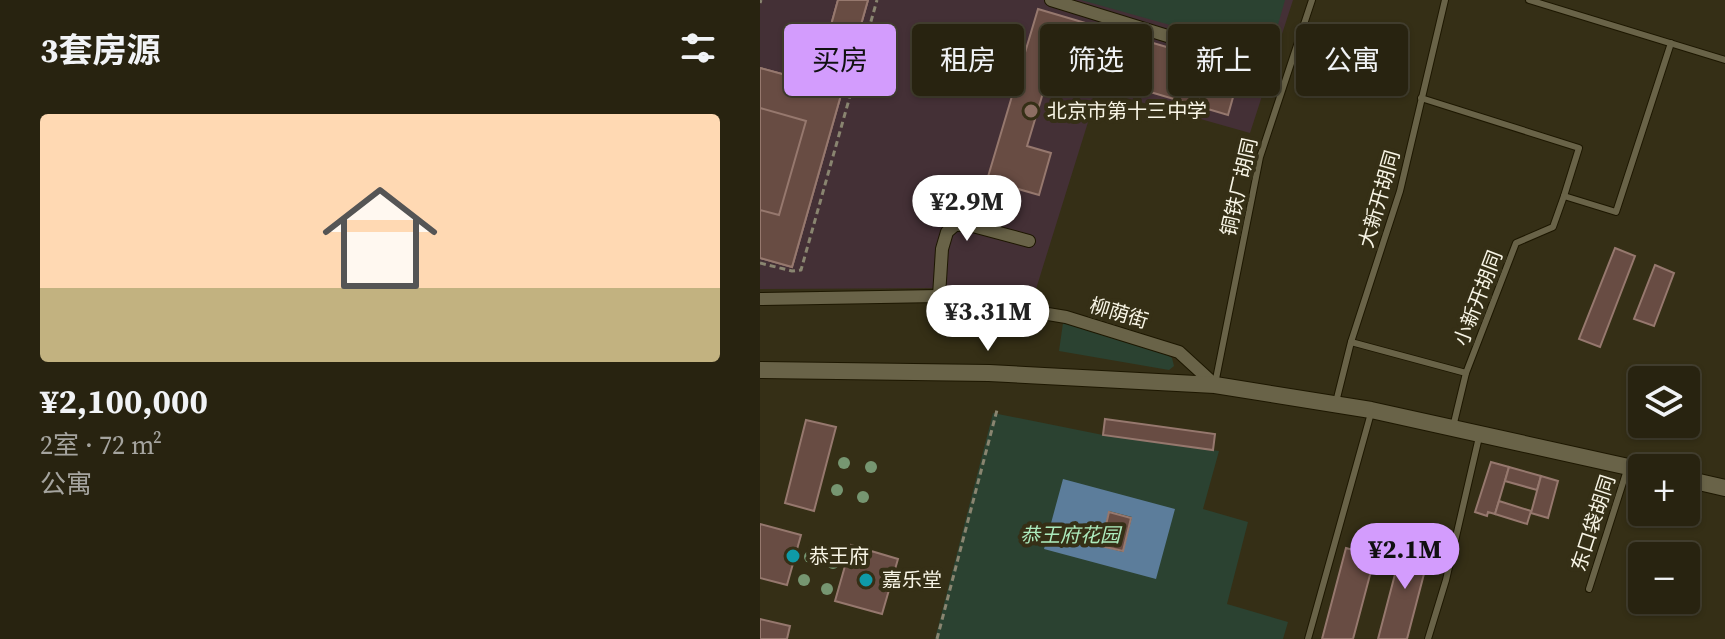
<!DOCTYPE html>
<html lang="zh">
<meta charset="utf-8">
<style>
body{margin:0;font-family:"Source Serif 4","Noto Sans SC",serif;background:#302b19;color:#f1f3f6;height:100vh;display:flex;flex-direction:column;font-size:30px;white-space:nowrap}
*{box-sizing:border-box;margin:0}
p{font-size:26px;color:#a5a49f}
.icon{flex:none;width:44px;height:44px;fill:none;stroke:currentColor;stroke-width:2;stroke-linecap:round;stroke-linejoin:round}
.map{position:relative;flex:1;overflow:hidden}
.sheet{display:flex;flex-direction:column;background:#282310;width:760px}
.sheet>*{flex:none}
.guide{position:absolute;left:24px;top:24px;width:760px;height:72px;display:flex;gap:16px}
.controls{position:absolute;left:868px;top:366px;display:grid;gap:16px}
.controls a{display:grid;place-items:center;width:72px;height:72px;border-radius:8px;background:#282310;box-shadow:0 2px 6px #0004,0 0 0 2px #444030;font-size:40px}
.price{position:absolute;translate:-50% -68px;padding:0 18px;border-radius:28px;background:#fff;color:#222;font-size:26px;line-height:52px;filter:drop-shadow(0 2px 4px #0008)}
.price::after{content:'';position:absolute;left:50%;top:48px;width:24px;height:18px;margin-left:-12px;background:inherit;clip-path:polygon(0 0,100% 0,50% 100%)}
.price.on{background:#d39cfd;color:#111}
ul{padding:0;list-style:none}
li{display:grid;align-content:center;gap:16px;height:424px;padding:0 40px}
li span{display:grid;place-items:center;height:248px;border-radius:8px;color:#555}
li>.icon{margin-inline-start:auto}
span .icon{width:144px;height:144px;fill:#fffc;stroke-width:1}
li b{font-size:34px}
h2{display:flex;justify-content:space-between;align-items:center;height:96px;padding:0 40px;font-size:34px}
.tag{padding:0 28px;border-radius:8px;background:#282310;box-shadow:0 2px 6px #0004,0 0 0 2px #444030;font-size:28px;line-height:72px}
.tag.on{background:#d39cfd;color:#111}
main{display:flex;flex:1;min-height:0}
.map>svg:first-child{display:block}
</style>
<main>
<section class="sheet">
<h2>3套房源<svg class="icon" aria-label="filters" viewBox="0 0 24 24"><path d="M4 7h16M4 17h16"/><circle cx="9" cy="7" r="2"/><circle cx="15" cy="17" r="2"/></svg></h2>
<ul>
<li><span style="background:linear-gradient(#ffd9b3 70%,#c2b280 0)"><svg class="icon" aria-label="home" viewBox="0 0 24 24"><path d="M3 11l9-7 9 7M6 9v11h12V9"/></svg></span><div><b>¥2,100,000</b><p>2室 · 72 m²</p><p>公寓</p></div></li>
</ul>
</section>
<div class="map">
<svg width="965" height="639" viewBox="0 0 965 639">
<rect width="100%" height="100%" fill="#352f16"/>
<!-- commercial -->
<path fill="#443036" d="M0,0H533L490,133L338,90L271,305L192,288L0,289Z"/>
<!-- green -->
<g fill="#2b4231">
<path d="M321,0H525L510,53Z"/>
<path d="M303,323L397,349L412,358L414,366L409,370L299,351Z"/>
<path d="M233,413L343,435L459,451L443,509L488,522L467,604L528,622L523,639H175Z"/>
</g>
<!-- water -->
<path fill="#5c7d9b" fill-rule="evenodd" d="M303,479L415,509L396,579L284,549ZM349,511L372,517L363,552L340,546Z"/>
<!-- building -->
<g fill="#684c43" stroke="#96786e" stroke-width="2">
<path d="M78,0H108L32,267L0,258V68L55,83Z"/>
<path d="M78,0H108L32,267L0,258V210L19,215L46,121L0,108V68L55,83Z"/>
<path d="M278,9L481,69L468,115L292,63L267,146L291,153L279,195L227,180Z"/>
<path d="M855,248L875,256L840,347L819,339Z"/>
<path d="M895,265L914,273L894,326L874,319Z"/>
<path d="M345,419L455,434L453,450L343,435Z"/>
<path d="M46,420L76,427L54,511L25,503Z"/>
<path d="M731,462L749,467L735,514L728,512L727,516L715,512Z"/>
<path d="M749,467L781,476L777,490L745,481Z"/>
<path d="M781,476L798,481L788,518L771,513Z"/>
<path d="M739,501L771,511L767,524L735,514Z"/>
<path d="M349,512L371,518L363,551L341,546Z"/>
<path d="M0,524L41,535L27,585L0,578Z"/>
<path d="M644,540L671,547L647,639H618Z"/>
<path d="M91,545L138,559L122,614L75,601Z"/>
<path d="M586,548L615,556L593,639H562Z"/>
<path d="M0,619L30,626L27,639H0Z"/>
</g>
<g fill="none" stroke-linecap="round" stroke-linejoin="round">
<!-- service casing -->
<g stroke="#1d1701" stroke-width="8">
<g id="service">
<path d="M769,0L965,60"/>
<path d="M661,98L819,148L804,196"/>
<path d="M591,342L706,373"/>
<path d="M455,384L500,157L552,0"/>
<path d="M576,402L591,342L640,191L685,0"/>
<path d="M693,427L706,373L756,243L793,227L804,196L856,212L911,43"/>
<path d="M829,589L867,470"/>
<path d="M548,639L611,413"/>
<path d="M668,639L686,580L719,437"/>
</g>
</g>
<!-- minor casing -->
<g stroke="#1d1701" stroke-width="14">
<g id="minor">
<path d="M291,0L414,38"/>
<path d="M179,296L182,249L187,232L195,225H209L269,241"/>
<path d="M0,299L179,296L306,317L419,352L455,385"/>
</g>
</g>
<!-- tertiary casing -->
<g stroke="#1d1701" stroke-width="18">
<g id="tertiary">
<path d="M0,370L229,373L455,385L611,410L882,470"/>
<path d="M926,479L965,488"/>
</g>
</g>
<!-- path -->
<g stroke="#898570" stroke-width="3" stroke-dasharray="6 4" stroke-linecap="butt">
<path d="M0,3L1,0"/>
<path d="M0,263L32,271L41,270L117,0"/>
<path d="M177,639L237,410"/>
</g>
<!-- service -->
<use href="#service" stroke="#696348" stroke-width="6"/>
<!-- minor -->
<use href="#minor" stroke="#696348" stroke-width="12"/>
<!-- tertiary -->
<use href="#tertiary" stroke="#696348" stroke-width="16"/>
</g>
<!-- trees -->
<g fill="#769671">
<circle cx="84" cy="463" r="6"/>
<circle cx="111" cy="467" r="6"/>
<circle cx="77" cy="490" r="6"/>
<circle cx="103" cy="497" r="6"/>
<circle cx="50" cy="557" r="6"/>
<circle cx="73" cy="563" r="6"/>
<circle cx="44" cy="580" r="6"/>
<circle cx="67" cy="589" r="6"/>
</g>
<!-- markers -->
<circle fill="#8d6e63" stroke="#352f16" stroke-width="3" cx="271" cy="111" r="8"/>
<g fill="#0f9aa8" stroke="#352f16" stroke-width="3">
<circle cx="33" cy="556" r="8"/>
<circle cx="106" cy="580" r="8"/>
</g>
<g text-anchor="middle" dominant-baseline="central" stroke-width="8" stroke-linejoin="round" paint-order="stroke">
<!-- poi labels -->
<g font-size="20" fill="#f8f5e6" stroke="#352f16" text-anchor="start">
<text x="287" y="111">北京市第十三中学</text>
<text x="49" y="556">恭王府</text>
<text x="122" y="580">嘉乐堂</text>
</g>
<!-- street labels -->
<g font-size="20" fill="#f8f5e6" stroke="#352f16">
<text transform="translate(479 187) rotate(-77)">铜铁厂胡同</text>
<text transform="translate(619 199) rotate(-74)">大新开胡同</text>
<text transform="translate(718 298) rotate(-69)">小新开胡同</text>
<text transform="translate(359 313) rotate(17)">柳荫街</text>
<text transform="translate(833 523) rotate(-72)">东口袋胡同</text>
</g>
<!-- park labels -->
<g font-size="20" font-style="italic" fill="#aceabc" stroke="#352f16">
<text x="310" y="535">恭王府花园</text>
</g>
</g>
</svg>
<div class="controls">
<a><svg class="icon" aria-label="layers" viewBox="0 0 24 24"><path d="M12 4l9 5-9 5-9-5zM3 14l9 5 9-5"/></svg></a>
<a>+</a>
<a>−</a>
</div>
<b class="price" style="left:207px;top:243px">¥2.9M</b>
<b class="price" style="left:228px;top:353px">¥3.31M</b>
<b class="price on" style="left:645px;top:591px">¥2.1M</b>
<div class="guide">
<a class="tag on">买房</a>
<a class="tag">租房</a>
<a class="tag">筛选</a>
<a class="tag">新上</a>
<a class="tag">公寓</a>
</div>
</div>
</main>
